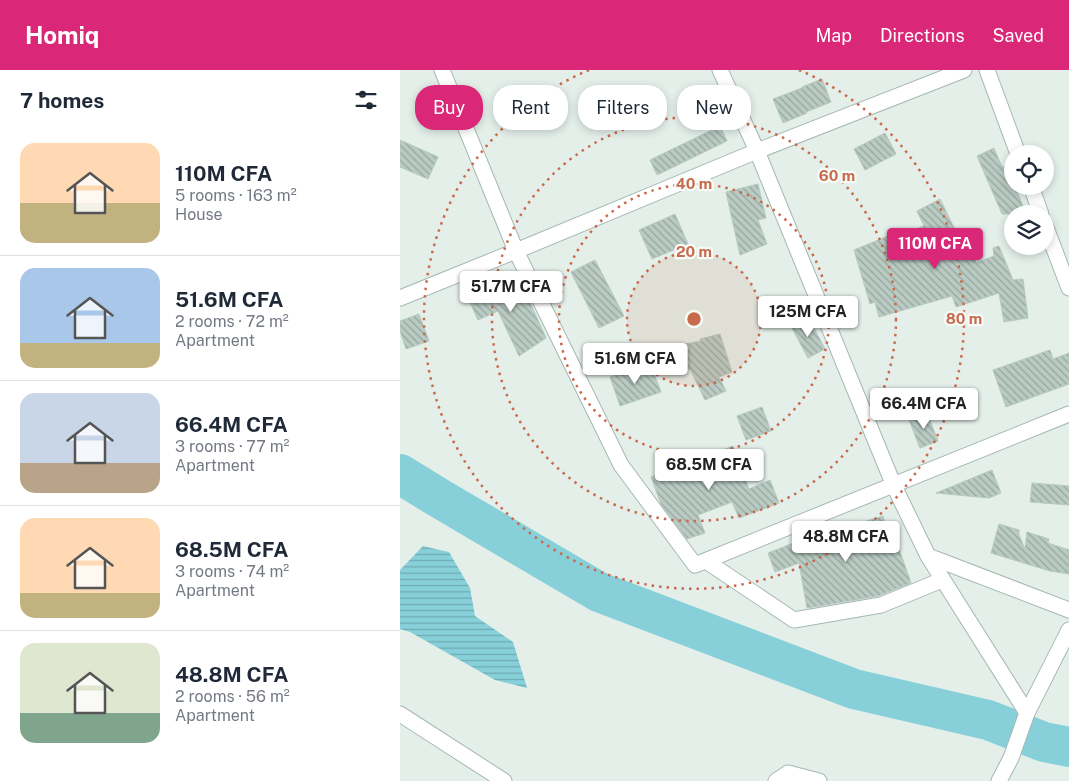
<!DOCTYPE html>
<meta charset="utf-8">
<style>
body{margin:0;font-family:"Public Sans",sans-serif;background:#f6f6f7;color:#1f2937;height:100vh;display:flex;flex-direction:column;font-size:19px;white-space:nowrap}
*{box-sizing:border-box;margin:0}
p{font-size:16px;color:#747a83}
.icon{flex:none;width:28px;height:28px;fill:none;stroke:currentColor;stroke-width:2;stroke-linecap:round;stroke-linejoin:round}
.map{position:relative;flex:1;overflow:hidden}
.sheet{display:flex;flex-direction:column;background:#fff;width:400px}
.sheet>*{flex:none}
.banner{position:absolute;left:15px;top:15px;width:475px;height:45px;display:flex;gap:10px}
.fabs{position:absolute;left:604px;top:75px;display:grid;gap:10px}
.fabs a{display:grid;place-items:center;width:50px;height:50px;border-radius:50%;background:#fff;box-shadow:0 2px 8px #0003;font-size:25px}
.price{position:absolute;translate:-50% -42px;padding:0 11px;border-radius:5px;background:#fff;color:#222;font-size:16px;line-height:32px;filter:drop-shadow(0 1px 2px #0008)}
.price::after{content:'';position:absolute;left:50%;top:30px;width:15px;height:11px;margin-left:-8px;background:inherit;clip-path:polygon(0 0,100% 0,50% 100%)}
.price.selected{background:#db2777;color:#fff}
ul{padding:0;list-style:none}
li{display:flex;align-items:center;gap:15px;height:125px;padding:0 20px}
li+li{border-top:1px solid #e0e1e3}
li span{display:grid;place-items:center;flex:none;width:140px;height:100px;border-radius:15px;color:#555}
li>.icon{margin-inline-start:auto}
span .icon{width:60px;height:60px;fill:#fffc;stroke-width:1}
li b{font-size:21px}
h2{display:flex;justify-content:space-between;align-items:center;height:60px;padding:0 20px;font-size:21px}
.chip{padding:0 18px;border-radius:20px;background:#fff;box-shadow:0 2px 8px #0003;font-size:18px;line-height:45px}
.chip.selected{background:#db2777;color:#fff}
header{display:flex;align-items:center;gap:30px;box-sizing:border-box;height:70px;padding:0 25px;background:#db2777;color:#fff}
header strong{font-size:24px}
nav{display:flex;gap:28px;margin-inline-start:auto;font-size:18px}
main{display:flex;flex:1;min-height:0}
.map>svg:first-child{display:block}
</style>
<header>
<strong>Homiq</strong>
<nav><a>Map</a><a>Directions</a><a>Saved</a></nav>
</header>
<main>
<section class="sheet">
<h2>7 homes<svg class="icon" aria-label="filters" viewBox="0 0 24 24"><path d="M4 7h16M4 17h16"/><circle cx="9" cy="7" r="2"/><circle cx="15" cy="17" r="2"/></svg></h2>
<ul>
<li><span style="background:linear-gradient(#ffd9b3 60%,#c2b280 0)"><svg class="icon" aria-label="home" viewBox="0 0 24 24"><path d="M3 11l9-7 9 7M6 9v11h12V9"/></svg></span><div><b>110M CFA</b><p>5 rooms · 163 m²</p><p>House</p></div></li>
<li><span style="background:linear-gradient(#a9c7e8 75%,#c2b280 0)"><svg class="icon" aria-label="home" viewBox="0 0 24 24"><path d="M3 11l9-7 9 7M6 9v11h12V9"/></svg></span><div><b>51.6M CFA</b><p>2 rooms · 72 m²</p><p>Apartment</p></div></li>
<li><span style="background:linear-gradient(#c9d6e8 70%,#b9a48a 0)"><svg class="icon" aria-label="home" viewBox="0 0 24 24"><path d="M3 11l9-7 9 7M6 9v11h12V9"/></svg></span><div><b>66.4M CFA</b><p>3 rooms · 77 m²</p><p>Apartment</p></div></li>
<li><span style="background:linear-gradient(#ffd9b3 75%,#c2b280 0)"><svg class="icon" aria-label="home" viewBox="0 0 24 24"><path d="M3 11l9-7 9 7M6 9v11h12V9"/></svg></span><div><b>68.5M CFA</b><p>3 rooms · 74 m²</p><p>Apartment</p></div></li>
<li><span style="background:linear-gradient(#dfe7d0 70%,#7fa58c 0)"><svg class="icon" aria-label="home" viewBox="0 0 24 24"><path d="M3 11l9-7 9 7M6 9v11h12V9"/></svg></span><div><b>48.8M CFA</b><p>2 rooms · 56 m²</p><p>Apartment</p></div></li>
</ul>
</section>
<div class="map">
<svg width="669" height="711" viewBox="0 0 669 711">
<defs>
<pattern id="water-rules" width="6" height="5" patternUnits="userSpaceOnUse" patternTransform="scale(1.25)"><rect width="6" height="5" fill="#87d0da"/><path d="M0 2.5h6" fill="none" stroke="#6eaab2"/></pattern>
<pattern id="building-back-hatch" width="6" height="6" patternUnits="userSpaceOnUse" patternTransform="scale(1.25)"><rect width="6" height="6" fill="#b9cbc3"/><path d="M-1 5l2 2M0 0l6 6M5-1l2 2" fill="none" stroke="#96a69f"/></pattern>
</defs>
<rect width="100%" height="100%" fill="#e4efea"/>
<!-- water -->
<path fill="url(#water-rules)" d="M23,476L49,482L70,518L75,546L113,572L127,618L95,610L10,562L0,559V500Z"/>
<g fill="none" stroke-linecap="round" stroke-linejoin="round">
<!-- river -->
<path stroke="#87d0da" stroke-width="40" d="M0,404L39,428L199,522L454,619L588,650L644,672L669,677"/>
</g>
<!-- building -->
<g fill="url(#building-back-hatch)" stroke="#b6cac1">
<path d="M422,9L431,32L406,42L407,43L383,53L373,29L402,18V17Z"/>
<path d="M320,56L327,71L257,105L250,90Z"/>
<path d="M485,63L496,84L465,100L454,79Z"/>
<path d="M0,70L38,87L28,109L0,97Z"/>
<path d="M594,78L602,97L605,96L612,111V116H615L626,144H602L577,86Z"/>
<path d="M358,114L366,148L358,150L367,174L340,185L326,122Z"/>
<path d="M540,129L569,188L574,187L576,193L594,186L593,178L599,176L613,210L623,209L628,248L604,252L599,223L556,237L552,226L479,247L475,232L470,234L454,180L488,166L489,169L524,156L517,141Z"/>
<path d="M275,144L288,174L252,189L239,160Z"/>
<path d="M195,190L224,246L199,258L171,202Z"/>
<path d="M118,206L146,268L119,286L98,241L78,250L68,228Z"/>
<path d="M19,244L29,271L6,279L0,261V251Z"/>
<path d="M409,249L425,279L408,288L392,258Z"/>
<path d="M320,264L332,302L319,307L326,321L305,330L290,299L268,303L263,278L301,271L300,269Z"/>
<path d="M650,280L653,289L669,283V314L606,337L593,300Z"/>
<path d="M250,293L261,322L220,336L210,307Z"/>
<path d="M362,337L371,361L346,370L337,346Z"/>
<path d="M527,343L538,371L520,378L509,350Z"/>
<path d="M333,376L349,419L370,410L379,433L339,448L332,432L298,445L305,463L287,469L261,434L251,407Z"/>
<path d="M592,400L601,423L589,428L536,423Z"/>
<path d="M632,413L669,416V435L630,432Z"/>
<path d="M483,446L491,472L496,470L511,513L478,526L407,538L399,493L375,502L368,483L424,461L449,453L450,456Z"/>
<path d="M599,454L619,460V465L625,479L627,462L649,469L648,473L669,480V504L650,501L591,483Z"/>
</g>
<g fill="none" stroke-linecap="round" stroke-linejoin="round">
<!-- street casing -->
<g stroke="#a6b8b1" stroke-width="17">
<g id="street">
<path d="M42,0L116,181L221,395L295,495L669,344"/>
<path d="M320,0L357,81L494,416L528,486L627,643"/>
<path d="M587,0L618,84"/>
<path d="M631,116L641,144"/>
<path d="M645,155L669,218"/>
<path d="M0,228L116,181L357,81L564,0"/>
<path d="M528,486L669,540"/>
<path d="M306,491L394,550L481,535L542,510"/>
<path d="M0,644L104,711"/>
<path d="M376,711L388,703L419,711"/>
<path d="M599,711L611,688L627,643L669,560"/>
</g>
</g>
<!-- street -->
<use href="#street" stroke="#fff" stroke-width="15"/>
</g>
<!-- distance rings -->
<circle cx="294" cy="249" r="67" fill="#c86a4c" fill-opacity=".12"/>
<g fill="none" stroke="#c86a4c" stroke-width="2.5" stroke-dasharray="2.5 5">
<circle cx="294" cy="249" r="67"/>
<circle cx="294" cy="249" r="135"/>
<circle cx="294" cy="249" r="202"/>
<path d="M399 0A270 270 0 1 1 189 0"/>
</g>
<circle cx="294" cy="249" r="8" fill="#c86a4c" stroke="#f6fbf8" stroke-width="2.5"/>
<g font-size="15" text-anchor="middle" font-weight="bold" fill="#c86a4c" stroke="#f6fbf8" stroke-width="4.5" stroke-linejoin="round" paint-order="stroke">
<text x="437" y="111">60 m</text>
<text x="294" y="119">40 m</text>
<text x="294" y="187">20 m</text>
<text x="564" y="254">80 m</text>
</g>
</svg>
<div class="fabs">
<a><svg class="icon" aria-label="locate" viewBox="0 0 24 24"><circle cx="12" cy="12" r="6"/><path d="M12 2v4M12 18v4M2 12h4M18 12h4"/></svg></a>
<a><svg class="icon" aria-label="layers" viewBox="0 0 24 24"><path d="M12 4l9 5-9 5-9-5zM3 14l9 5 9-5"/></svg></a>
</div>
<b class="price selected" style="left:535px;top:200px">110M CFA</b>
<b class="price" style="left:111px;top:243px">51.7M CFA</b>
<b class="price" style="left:408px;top:268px">125M CFA</b>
<b class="price" style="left:235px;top:315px">51.6M CFA</b>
<b class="price" style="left:524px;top:360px">66.4M CFA</b>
<b class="price" style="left:309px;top:421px">68.5M CFA</b>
<b class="price" style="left:446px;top:493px">48.8M CFA</b>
<div class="banner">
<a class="chip selected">Buy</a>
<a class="chip">Rent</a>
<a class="chip">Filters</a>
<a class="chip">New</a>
</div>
</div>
</main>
